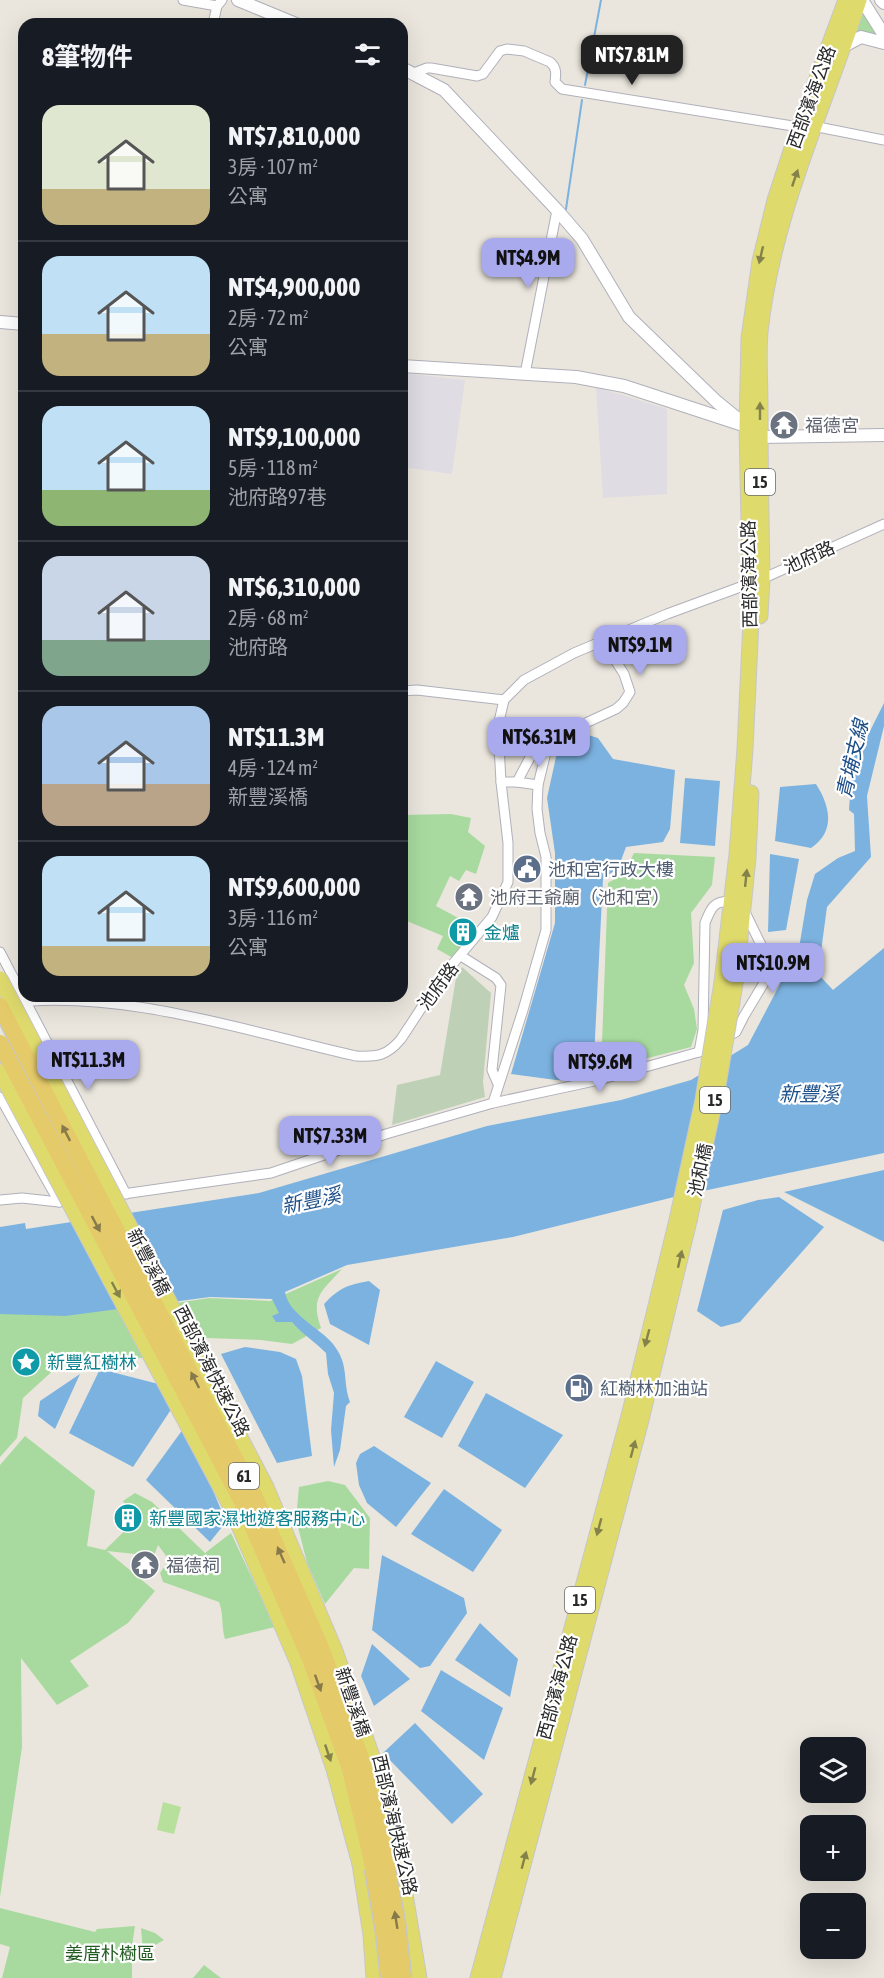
<!DOCTYPE html>
<html lang="zh-TW">
<meta charset="utf-8">
<style>
body{margin:0;font-family:"Asap Condensed","Noto Sans TC",sans-serif;background:#242831;color:#f1f3f6;height:100vh;display:flex;flex-direction:column;font-size:22px;white-space:nowrap}
*{box-sizing:border-box;margin:0}
p{font-size:20px;color:#9ea1a6}
.icon{flex:none;width:33px;height:33px;fill:none;stroke:currentColor;stroke-width:2;stroke-linecap:round;stroke-linejoin:round}
.map{position:relative;flex:1;overflow:hidden}
.side{position:absolute;left:18px;top:18px;width:390px;height:984px;display:flex;flex-direction:column;background:#171b24;border-radius:18px;box-shadow:0 6px 24px #0002}
.side>*{flex:none}
.controls{position:absolute;left:800px;top:1737px;display:grid;gap:12px}
.controls a{display:grid;place-items:center;width:66px;height:66px;border-radius:12px;background:#171b24;box-shadow:0 6px 24px #0002;font-size:30px}
.price{position:absolute;translate:-50% -51px;padding:0 14px;border-radius:12px;background:#a9a9ee;color:#111;font-size:20px;line-height:39px;filter:drop-shadow(0 2px 3px #0008)}
.price::after{content:'';position:absolute;left:50%;top:36px;width:18px;height:14px;margin-left:-9px;background:inherit;clip-path:polygon(0 0,100% 0,50% 100%)}
.price.on{background:#222;color:#fff}
ul{padding:0;list-style:none}
li{display:flex;align-items:center;gap:18px;height:150px;padding:0 24px}
li+li{border-top:2px solid #363941}
li span{display:grid;place-items:center;flex:none;width:168px;height:120px;border-radius:18px;color:#555}
li>.icon{margin-inline-start:auto}
span .icon{width:72px;height:72px;fill:#fffc;stroke-width:1}
li b{font-size:26px}
h2{display:flex;justify-content:space-between;align-items:center;height:72px;padding:0 24px;font-size:26px}
.map>svg:first-child{display:block}
</style>
<div class="map">
<svg width="884" height="1978" viewBox="0 0 884 1978">
<rect width="100%" height="100%" fill="#eae6dd"/>
<!-- industrial -->
<g fill="#dfdce3">
<path d="M402,373L465,380L452,474L402,467Z"/>
<path d="M596,387L667,409V494L603,498Z"/>
</g>
<!-- green -->
<g fill="#a8da9f">
<path d="M863,11L877,35L856,34Z"/>
<path d="M451,814L471,818L468,832L485,846L476,874L466,870L459,881L450,876L436,906L475,927L453,958L437,949L443,936L402,919V815Z"/>
<path d="M634,853L715,857L712,885L691,913L694,963L684,985L694,1009L697,1029L691,1047L601,1070L608,883L623,874Z"/>
<path d="M342,1269C322,1291 310,1297 321,1328L292,1344L261,1340L207,1338L167,1359L70,1355L23,1398L17,1438L0,1457V1313L143,1308L209,1298L270,1301Z"/>
<path d="M25,1436L95,1491L87,1546L105,1550L139,1517L127,1508L123,1501L135,1493L152,1502L205,1553L231,1533L275,1627L225,1639C221,1626 224,1615 219,1602L163,1582L160,1573L169,1560L158,1545L154,1556L107,1551L155,1591L128,1623L70,1661L89,1686L57,1705L21,1658L22,1747L0,1897V1465Z"/>
<path d="M328,1481L345,1485L370,1518L369,1569L354,1568L325,1604L307,1563L296,1519L299,1487Z"/>
<path d="M0,1908L95,1932L97,1929L135,1926L132,1946V1978H2L10,1947L0,1944Z"/>
<path d="M141,1928L155,1933L164,1940L143,1952Z"/>
<path d="M204,1965L221,1978H193Z"/>
</g>
<!-- cemetery -->
<path fill="#bed1b6" d="M462,967L491,993L483,1082L485,1097L392,1125L397,1085L440,1075L456,978Z"/>
<!-- pitch -->
<path fill="#b6e09c" d="M163,1802L181,1807L174,1834L157,1830Z"/>
<!-- water -->
<g fill="#7cb2e0">
<path d="M884,703V726L867,796L871,857L827,907L818,974L833,990L884,948V1153L674,1197L513,1237L347,1265L285,1292C289,1315 319,1327 333,1344C350,1365 342,1381 350,1402L346,1406L340,1450L334,1467L331,1430L334,1393L328,1374L326,1353C315,1342 301,1333 292,1322H276L272,1316L279,1313L272,1299L210,1297L65,1316L0,1314V1227L25,1223L26,1229L259,1193L487,1126L621,1100L691,1080L748,1045L799,948L807,900L815,874L838,858L855,851L854,814L849,810L853,753L867,737Z"/>
<path d="M588,735L598,738L613,759L675,770L670,829L663,842L626,847C620,863 619,870 603,878L594,1058L590,1076L556,1080L511,1074L555,923V853L547,798L558,748Z"/>
<path d="M685,778L720,781L715,846L680,843Z"/>
<path d="M816,784C830,806 836,831 811,848L775,841L780,787Z"/>
<path d="M770,854L799,859L786,930L768,932Z"/>
<path d="M884,1170V1242L784,1192Z"/>
<path d="M779,1197L824,1227L740,1322L721,1327L697,1311L723,1210L758,1200Z"/>
<path d="M369,1281L380,1290L369,1345L330,1324L324,1304C339,1288 347,1285 369,1281Z"/>
<path d="M245,1347L280,1352L296,1359L302,1376L312,1456L277,1463L221,1354Z"/>
<path d="M436,1361L474,1382L442,1438L404,1417Z"/>
<path d="M100,1369L174,1388V1405L133,1467L69,1433Z"/>
<path d="M80,1374L55,1429L38,1416L40,1401Z"/>
<path d="M486,1393L563,1435L525,1488L458,1446Z"/>
<path d="M186,1425L226,1522L210,1542L146,1480Z"/>
<path d="M374,1446L431,1483L396,1527L367,1503L359,1485L356,1463L360,1454Z"/>
<path d="M444,1489L502,1530L473,1572L411,1534Z"/>
<path d="M382,1555L464,1598L467,1613L430,1666L420,1668L372,1630Z"/>
<path d="M480,1623L518,1659L510,1697L455,1660Z"/>
<path d="M372,1644L410,1679L374,1706L361,1676Z"/>
<path d="M441,1670L503,1708L484,1760L421,1711Z"/>
<path d="M415,1723L483,1794L452,1824L383,1753Z"/>
</g>
<g fill="none" stroke-linecap="round" stroke-linejoin="round">
<!-- stream -->
<g stroke="#7cb2e0" stroke-width="2">
<path d="M585,85L601,0"/>
<path d="M566,209L582,100"/>
</g>
<!-- minor casing -->
<g stroke="#b0b0bb" stroke-width="11">
<g id="minor">
<path d="M183,0L217,6"/>
<path d="M213,24L217,6L222,0"/>
<path d="M414,73L427,68H431L477,76L483,74L500,51L507,49L524,51L550,62C557,68 556,74 555,82L562,89L799,127L813,126L884,140"/>
<path d="M525,374L557,210"/>
<path d="M402,691L417,690L504,700"/>
<path d="M501,782H517L538,785"/>
<path d="M517,782L536,746L549,740"/>
<path d="M0,952L126,1194"/>
<path d="M461,956L496,978L501,985L492,1070L498,1084"/>
<path d="M8,1003C123,989 245,1031 356,1056C377,1057 387,1056 401,1039L441,978L492,917L508,882V843L501,782L498,726L504,700L524,680L574,653L667,614L762,579L884,524"/>
<path d="M699,1052L703,1030L705,923C711,908 713,901 731,901"/>
<path d="M0,1097L59,1202"/>
<path d="M493,1103L599,1080L699,1052L736,1032L744,1016L771,971L766,955L744,910"/>
<path d="M109,1196L271,1173L386,1134L493,1103L523,1010L546,930V857L540,833L537,809L538,785L549,740L616,709L623,703L630,692L624,674L603,641"/>
<path d="M0,1200L22,1198L59,1202L72,1201"/>
</g>
</g>
<!-- tertiary casing -->
<g stroke="#b0b0bb" stroke-width="14">
<g id="tertiary">
<path d="M238,0L296,24"/>
<path d="M862,0L884,35"/>
<path d="M881,0L884,3"/>
<path d="M844,46L861,37L884,43"/>
<path d="M402,68L444,90L557,210L582,239L629,317L717,402L760,437L884,435"/>
<path d="M0,322L24,324"/>
<path d="M402,366L576,377L624,386L740,424"/>
</g>
</g>
<!-- primary casing -->
<g stroke="#c7c7c7" stroke-width="17">
<g id="primary">
<path d="M760,616L762,579C761,521 760,463 760,405C760,381 758,356 760,332C773,213 823,112 859,0"/>
<path d="M736,978L748,858L751,793"/>
<path d="M722,982L737,854L745,749L751,621L747,427L749,338L760,261L775,200L799,127L846,0"/>
<path d="M398,1853L419,1978"/>
<path d="M360,1864L371,1935L374,1978"/>
<path d="M478,1978L630,1412L677,1220"/>
<path d="M493,1978L641,1420L689,1221"/>
</g>
</g>
<!-- minor -->
<use href="#minor" stroke="#fff" stroke-width="9"/>
<!-- tertiary -->
<use href="#tertiary" stroke="#fff" stroke-width="12"/>
<!-- primary -->
<use href="#primary" stroke="#dfda6c" stroke-width="15"/>
<!-- primary-bridge casing -->
<g stroke="#c7c7c7" stroke-width="17" stroke-linecap="butt">
<g id="primary-bridge">
<path d="M0,979L266,1487L335,1651L375,1765L398,1853"/>
<path d="M0,1072L231,1507L298,1663L334,1769L360,1864"/>
<path d="M677,1220L703,1100L722,982"/>
<path d="M689,1221L718,1085L736,978"/>
</g>
</g>
<!-- trunk-bridge casing -->
<g stroke="#c7c7c7" stroke-width="19" stroke-linecap="butt">
<g id="trunk-bridge">
<path d="M0,1006L254,1495L322,1650L362,1761L385,1855L397,1924L403,1978"/>
<path d="M0,1043L241,1500L310,1659L350,1769L371,1857L384,1931L389,1978"/>
</g>
</g>
<!-- primary-bridge -->
<use href="#primary-bridge" stroke="#dfda6c" stroke-width="15"/>
<!-- trunk-bridge -->
<use href="#trunk-bridge" stroke="#e5ca6a" stroke-width="16"/>
</g>
<!-- one-way arrows -->
<defs><path id="oneway-solid" d="M-6-.8H1V-3.2L6.5 0L1 3.2V.8H-6Z" transform="scale(1.5)"/></defs>
<g fill="#84824a">
<use href="#oneway-solid" transform="translate(795 178) rotate(-71)"/>
<use href="#oneway-solid" transform="translate(761 255) rotate(103)"/>
<use href="#oneway-solid" transform="translate(760 411) rotate(-90)"/>
<use href="#oneway-solid" transform="translate(746 878) rotate(-84)"/>
<use href="#oneway-solid" transform="translate(680 1259) rotate(-77)"/>
<use href="#oneway-solid" transform="translate(116 1290) rotate(62)"/>
<use href="#oneway-solid" transform="translate(647 1338) rotate(105)"/>
<use href="#oneway-solid" transform="translate(633 1449) rotate(-75)"/>
<use href="#oneway-solid" transform="translate(599 1527) rotate(105)"/>
<use href="#oneway-solid" transform="translate(328 1753) rotate(71)"/>
<use href="#oneway-solid" transform="translate(533 1776) rotate(105)"/>
<use href="#oneway-solid" transform="translate(524 1860) rotate(-75)"/>
</g>
<g fill="#877a4a">
<use href="#oneway-solid" transform="translate(66 1133) rotate(-117)"/>
<use href="#oneway-solid" transform="translate(96 1224) rotate(62)"/>
<use href="#oneway-solid" transform="translate(195 1380) rotate(-117)"/>
<use href="#oneway-solid" transform="translate(281 1555) rotate(-114)"/>
<use href="#oneway-solid" transform="translate(318 1683) rotate(70)"/>
<use href="#oneway-solid" transform="translate(396 1920) rotate(-99)"/>
</g>
<!-- icons -->
<defs>
<g id="temple-disc" transform="scale(1.5)"><circle r="9.5" fill="#6b7280" stroke="#fff"/><path d="M0-6L5-2H3V0L6.5 2.5H4V6H1.5V3h-3V6H-4V2.5H-6.5L-3 0V-2H-5Z" fill="#fff"/></g>
<g id="civic-disc" transform="scale(1.5)"><circle r="9.5" fill="#5c6f8a" stroke="#fff"/><path d="M-.6-6.5H3V-4.5H.6V-3L4-1V1h2V6H-6V1h2V-1L-.6-3ZM-1.2 2.5V6h2.4V2.5Z" fill="#fff"/></g>
<g id="building-disc" transform="scale(1.5)"><circle r="9.5" fill="#0f9aa8" stroke="#fff"/><path d="M-4-6H4V6H1V3H-1V6H-4ZM-2.5-4.3h1.7v1.8h-1.7ZM.8-4.3h1.7v1.8H.8ZM-2.5-1h1.7V.8h-1.7ZM.8-1h1.7V.8H.8Z" fill="#fff"/></g>
<g id="sight-disc" transform="scale(1.5)"><circle r="9.5" fill="#0f9aa8" stroke="#fff"/><path d="M0-6L1.8-2.2L6-1.7L2.9 1.2L3.7 5.4L0 3.3L-3.7 5.4L-2.9 1.2L-6-1.7L-1.8-2.2Z" fill="#fff"/></g>
<g id="fuel-disc" transform="scale(1.5)"><circle r="9.5" fill="#5c6f8a" stroke="#fff"/><path d="M-5.5-6h7V0h2V4h1.3V-2.5L3-4.5l.8-.8L6-3V5H2.5V1h-1V6h-7ZM-4.2-4.7v3.2H.2V-4.7Z" fill="#fff"/></g>
</defs>
<g fill-rule="evenodd">
<use href="#temple-disc" x="784" y="425"/>
<use href="#civic-disc" x="527" y="869"/>
<use href="#temple-disc" x="469" y="897"/>
<use href="#building-disc" x="463" y="932"/>
<use href="#sight-disc" x="26" y="1362"/>
<use href="#fuel-disc" x="579" y="1388"/>
<use href="#building-disc" x="128" y="1518"/>
<use href="#temple-disc" x="145" y="1565"/>
</g>
<g text-anchor="middle" dominant-baseline="central" stroke-width="4.5" stroke-linejoin="round" paint-order="stroke">
<!-- shield labels -->
<g fill="#fff" stroke="#696969" stroke-width="1.5">
<rect x="745" y="469" width="30" height="26" rx="4.5"/>
<rect x="700" y="1087" width="30" height="26" rx="4.5"/>
<rect x="229" y="1463" width="30" height="26" rx="4.5"/>
<rect x="565" y="1587" width="30" height="26" rx="4.5"/>
</g>
<g font-size="16" font-weight="bold" fill="#292929">
<text x="760" y="482">15</text>
<text x="715" y="1100">15</text>
<text x="244" y="1476">61</text>
<text x="580" y="1600">15</text>
</g>
<!-- street labels -->
<g font-size="18" fill="#292929" stroke="#fff">
<text transform="translate(811 97) rotate(-70)">西部濱海公路</text>
<text transform="translate(809 557) rotate(-24)">池府路</text>
<text transform="translate(749 574) rotate(-91)">西部濱海公路</text>
<text transform="translate(438 986) rotate(-53)">池府路</text>
<text transform="translate(700 1170) rotate(-78)">池和橋</text>
<text transform="translate(149 1262) rotate(63)">新豐溪橋</text>
<text transform="translate(212 1371) rotate(63)">西部濱海快速公路</text>
<text transform="translate(557 1687) rotate(-75)">西部濱海公路</text>
<text transform="translate(353 1702) rotate(71)">新豐溪橋</text>
<text transform="translate(395 1825) rotate(77)">西部濱海快速公路</text>
</g>
<!-- worship labels -->
<g font-size="18" fill="#5b616d" stroke="#fff" text-anchor="start">
<text x="805" y="425">福德宮</text>
<text x="490" y="897">池府王爺廟（池和宮）</text>
<text x="166" y="1565">福德祠</text>
</g>
<!-- service labels -->
<g font-size="18" fill="#4e5e75" stroke="#fff" text-anchor="start">
<text x="548" y="869">池和宮行政大樓</text>
<text x="600" y="1388">紅樹林加油站</text>
</g>
<!-- culture labels -->
<g font-size="18" fill="#0d838f" stroke="#fff" text-anchor="start">
<text x="484" y="932">金爐</text>
<text x="47" y="1362">新豐紅樹林</text>
<text x="149" y="1518">新豐國家濕地遊客服務中心</text>
</g>
<!-- park labels -->
<g font-size="18" fill="#235d22" stroke="#fff">
<text x="110" y="1953">姜厝朴樹區</text>
</g>
<!-- water labels -->
<g font-size="20" font-style="italic" fill="#1d4f89" stroke="#fff">
<text transform="translate(852 759) rotate(-77)">青埔支線</text>
<text x="809" y="1093">新豐溪</text>
<text transform="translate(311 1200) rotate(-12)">新豐溪</text>
</g>
</g>
</svg>
<div class="controls">
<a><svg class="icon" aria-label="layers" viewBox="0 0 24 24"><path d="M12 4l9 5-9 5-9-5zM3 14l9 5 9-5"/></svg></a>
<a>+</a>
<a>−</a>
</div>
<b class="price on" style="left:632px;top:86px">NT$7.81M</b>
<b class="price" style="left:528px;top:289px">NT$4.9M</b>
<b class="price" style="left:640px;top:676px">NT$9.1M</b>
<b class="price" style="left:539px;top:768px">NT$6.31M</b>
<b class="price" style="left:773px;top:994px">NT$10.9M</b>
<b class="price" style="left:88px;top:1091px">NT$11.3M</b>
<b class="price" style="left:600px;top:1093px">NT$9.6M</b>
<b class="price" style="left:330px;top:1167px">NT$7.33M</b>
<section class="side">
<h2>8筆物件<svg class="icon" aria-label="filters" viewBox="0 0 24 24"><path d="M4 7h16M4 17h16"/><circle cx="9" cy="7" r="2"/><circle cx="15" cy="17" r="2"/></svg></h2>
<ul>
<li><span style="background:linear-gradient(#dfe7d0 70%,#c2b280 0)"><svg class="icon" aria-label="home" viewBox="0 0 24 24"><path d="M3 11l9-7 9 7M6 9v11h12V9"/></svg></span><div><b>NT$7,810,000</b><p>3房 · 107 m²</p><p>公寓</p></div></li>
<li><span style="background:linear-gradient(#bfe0f5 65%,#c2b280 0)"><svg class="icon" aria-label="home" viewBox="0 0 24 24"><path d="M3 11l9-7 9 7M6 9v11h12V9"/></svg></span><div><b>NT$4,900,000</b><p>2房 · 72 m²</p><p>公寓</p></div></li>
<li><span style="background:linear-gradient(#bfe0f5 70%,#8fb573 0)"><svg class="icon" aria-label="home" viewBox="0 0 24 24"><path d="M3 11l9-7 9 7M6 9v11h12V9"/></svg></span><div><b>NT$9,100,000</b><p>5房 · 118 m²</p><p>池府路97巷</p></div></li>
<li><span style="background:linear-gradient(#c9d6e8 70%,#7fa58c 0)"><svg class="icon" aria-label="home" viewBox="0 0 24 24"><path d="M3 11l9-7 9 7M6 9v11h12V9"/></svg></span><div><b>NT$6,310,000</b><p>2房 · 68 m²</p><p>池府路</p></div></li>
<li><span style="background:linear-gradient(#a9c7e8 65%,#b9a48a 0)"><svg class="icon" aria-label="home" viewBox="0 0 24 24"><path d="M3 11l9-7 9 7M6 9v11h12V9"/></svg></span><div><b>NT$11.3M</b><p>4房 · 124 m²</p><p>新豐溪橋</p></div></li>
<li><span style="background:linear-gradient(#bfe0f5 75%,#c2b280 0)"><svg class="icon" aria-label="home" viewBox="0 0 24 24"><path d="M3 11l9-7 9 7M6 9v11h12V9"/></svg></span><div><b>NT$9,600,000</b><p>3房 · 116 m²</p><p>公寓</p></div></li>
</ul>
</section>
</div>
